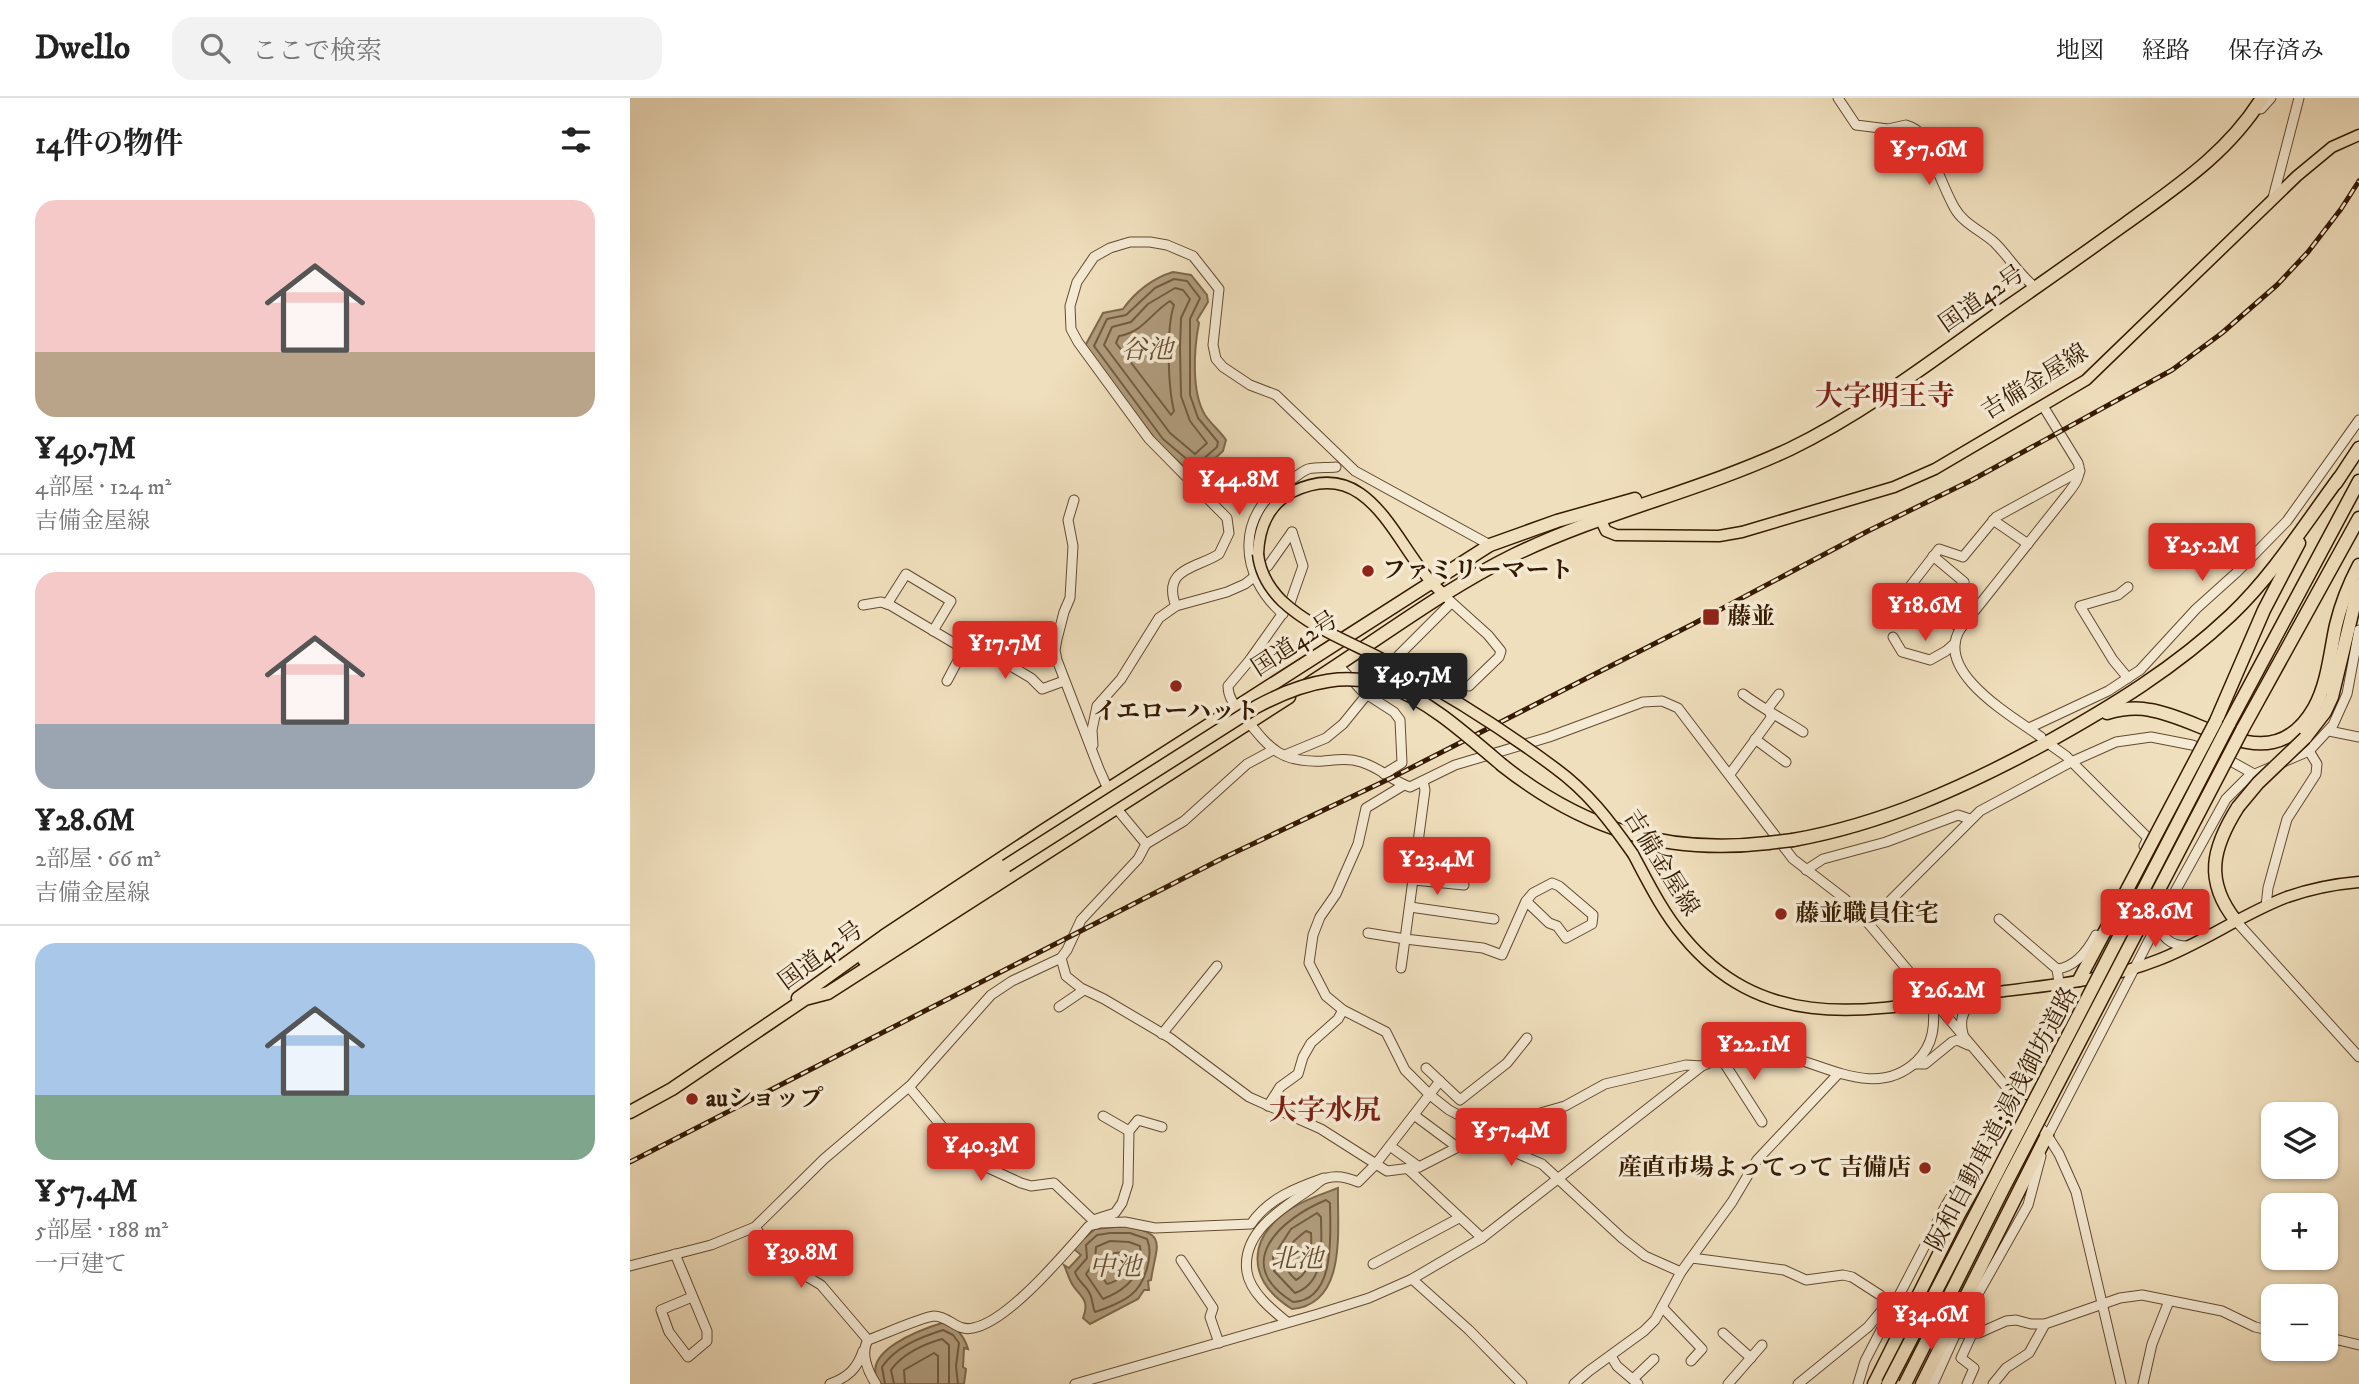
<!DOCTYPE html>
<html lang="ja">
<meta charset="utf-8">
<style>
body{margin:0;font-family:"IM FELL DW Pica","Noto Serif JP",serif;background:#f2f2f2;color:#222;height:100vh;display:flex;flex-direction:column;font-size:26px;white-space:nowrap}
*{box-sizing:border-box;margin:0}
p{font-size:23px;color:#767676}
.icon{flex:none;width:38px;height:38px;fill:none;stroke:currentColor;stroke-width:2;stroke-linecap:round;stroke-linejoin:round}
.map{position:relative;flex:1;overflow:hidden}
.sheet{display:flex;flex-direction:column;background:#fff;width:630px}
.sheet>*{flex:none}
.controls{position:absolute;left:1631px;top:1004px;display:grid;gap:14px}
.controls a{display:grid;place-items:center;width:77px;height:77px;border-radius:14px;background:#fff;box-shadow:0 2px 5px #0004;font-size:35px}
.price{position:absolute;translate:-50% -60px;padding:0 16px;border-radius:7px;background:#d93025;color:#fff;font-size:23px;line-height:46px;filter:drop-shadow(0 2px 4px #0008)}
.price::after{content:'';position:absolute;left:50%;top:42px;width:21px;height:16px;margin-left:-10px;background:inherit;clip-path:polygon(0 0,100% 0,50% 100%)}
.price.on{background:#222;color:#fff}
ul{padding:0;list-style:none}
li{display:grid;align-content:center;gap:14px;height:371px;padding:0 35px}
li+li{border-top:2px solid #e0e0e0}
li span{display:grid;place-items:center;height:217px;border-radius:21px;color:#555}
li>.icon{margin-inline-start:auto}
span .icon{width:126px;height:126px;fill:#fffc;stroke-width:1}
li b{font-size:30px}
h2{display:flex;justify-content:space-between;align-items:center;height:84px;padding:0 35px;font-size:30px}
header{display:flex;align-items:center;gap:42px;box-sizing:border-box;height:98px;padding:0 35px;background:#fff;border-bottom:2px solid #e0e0e0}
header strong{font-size:33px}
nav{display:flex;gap:38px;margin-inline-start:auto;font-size:24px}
.search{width:490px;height:63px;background:#f2f2f2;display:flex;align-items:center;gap:18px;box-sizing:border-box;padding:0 24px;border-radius:21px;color:#767676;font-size:26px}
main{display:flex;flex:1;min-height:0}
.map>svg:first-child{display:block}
</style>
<header>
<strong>Dwello</strong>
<div class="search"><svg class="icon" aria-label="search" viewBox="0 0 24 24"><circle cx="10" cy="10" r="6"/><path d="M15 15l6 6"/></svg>ここで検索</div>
<nav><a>地図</a><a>経路</a><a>保存済み</a></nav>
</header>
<main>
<section class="sheet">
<h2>14件の物件<svg class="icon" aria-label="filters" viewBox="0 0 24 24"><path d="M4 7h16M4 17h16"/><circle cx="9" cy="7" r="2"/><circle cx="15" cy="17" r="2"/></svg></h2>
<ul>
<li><span style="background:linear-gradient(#f6c9c9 70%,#b9a48a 0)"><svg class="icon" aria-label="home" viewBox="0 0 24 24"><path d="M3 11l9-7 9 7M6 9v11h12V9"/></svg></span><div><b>¥49.7M</b><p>4部屋 · 124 m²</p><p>吉備金屋線</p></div></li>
<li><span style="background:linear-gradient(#f6c9c9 70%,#9aa5b1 0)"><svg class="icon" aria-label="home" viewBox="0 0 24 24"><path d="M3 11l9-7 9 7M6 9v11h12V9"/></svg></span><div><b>¥28.6M</b><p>2部屋 · 66 m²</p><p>吉備金屋線</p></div></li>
<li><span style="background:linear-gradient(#a9c7e8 70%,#7fa58c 0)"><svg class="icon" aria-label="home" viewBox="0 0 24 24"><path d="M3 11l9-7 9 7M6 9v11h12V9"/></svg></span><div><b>¥57.4M</b><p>5部屋 · 188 m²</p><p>一戸建て</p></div></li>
</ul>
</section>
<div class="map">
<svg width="1729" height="1286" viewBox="0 0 1729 1286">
<rect width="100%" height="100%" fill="#f0dfbd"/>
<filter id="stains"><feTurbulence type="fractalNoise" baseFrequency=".00286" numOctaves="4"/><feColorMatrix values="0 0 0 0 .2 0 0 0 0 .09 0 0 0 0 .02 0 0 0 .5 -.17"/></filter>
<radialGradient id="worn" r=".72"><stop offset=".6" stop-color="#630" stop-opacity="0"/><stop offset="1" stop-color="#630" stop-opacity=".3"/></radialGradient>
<!-- water -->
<g fill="#b09c7d" stroke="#7e684b" stroke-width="2">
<path d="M543,174L561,177L577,197L578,204L567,222L569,225C564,250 561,294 575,317C581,326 590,333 596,342L593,353L565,379L528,345L455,248L473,215L493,211C505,194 523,180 543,174Z"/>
<path d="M708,1090C707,1130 718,1206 662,1211C616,1182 616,1140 662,1110C676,1101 692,1096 708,1090Z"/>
<path d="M496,1128C539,1136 526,1147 521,1182L518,1183L519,1192H514L508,1201L460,1226L453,1220C461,1200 448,1198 441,1184C438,1179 437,1173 434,1167L439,1170L451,1157L443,1150L465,1131Z"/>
<path d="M315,1224C327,1231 334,1237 338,1251L334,1250L333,1269L336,1271L334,1286H250C227,1254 292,1231 315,1224Z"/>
</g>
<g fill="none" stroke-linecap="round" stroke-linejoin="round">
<!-- shore -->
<g stroke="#725b3e" stroke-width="2">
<path d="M544,181L557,183L570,200L560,221V297L568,320L588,344L587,349L565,368L533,341L464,248L477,221L496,217L525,190Z"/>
<path d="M545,190L553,192L560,201L551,220L550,250L551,298L560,323L577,345L565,356L540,335L474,247L482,229L501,224L518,206Z"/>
<path d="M540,203L544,207C536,230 538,289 544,313L541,317L486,245L489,238C513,234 520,216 540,203Z"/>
<path d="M696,1102L700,1105C700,1134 707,1202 663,1204C601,1166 650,1121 696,1102Z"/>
<path d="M687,1115L691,1119C691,1144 697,1184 665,1195L644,1173L643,1159L661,1131Z"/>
<path d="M676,1133L681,1135C682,1150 682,1174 666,1182C644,1162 656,1148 676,1133Z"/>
<path d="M480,1135H500L517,1141C524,1157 515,1186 501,1197C492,1204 475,1211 465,1214C462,1208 463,1202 460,1196C456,1187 448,1184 445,1174L457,1160L456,1147L467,1137Z"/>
<path d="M480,1143L499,1144L510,1148C514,1176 496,1192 473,1201L456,1176L465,1163L466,1149Z"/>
<path d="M495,1154L499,1158C496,1171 492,1183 477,1186L470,1176L477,1156Z"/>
<path d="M255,1286L252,1269C265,1249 291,1239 313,1232L323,1237L329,1245L326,1268L328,1286"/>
<path d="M264,1286L261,1272C272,1256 294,1246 312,1241L319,1247V1286"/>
<path d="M275,1286L274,1272L304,1255L308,1258V1286"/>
</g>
<!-- minor casing -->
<g stroke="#634b2f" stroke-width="11">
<g id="minor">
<path d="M1208,0L1226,27L1258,31L1276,27C1300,34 1299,55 1308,74C1313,86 1318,98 1324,109C1333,126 1352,133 1365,145C1380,160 1389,177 1406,190"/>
<path d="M1625,11H1631L1641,0"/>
<path d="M1643,100L1669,0"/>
<path d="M444,402L438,422L443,448L440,500L434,514L427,541L425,552L427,562L469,671L487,711L516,746L554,723L617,666L643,652"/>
<path d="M1363,422L1398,446"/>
<path d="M662,434L673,468L660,505L619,563L598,588C598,602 608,611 616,621C640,651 651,665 693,663C706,662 718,660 731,664C749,669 762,683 780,689L825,667L919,639L1013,604L1032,603L1048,610L1163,761L1215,801L1238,825L1417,1037L1429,1056L1446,1094L1491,1286"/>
<path d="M1303,458L1334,484L1309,517"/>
<path d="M818,501L858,537L871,553L869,559L839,588"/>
<path d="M257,506L276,476L321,503L303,533"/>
<path d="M233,507L251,504L260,507L334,551"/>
<path d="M546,508C531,470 568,470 589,456L599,435L597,420L519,341L448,244L441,231L440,208L447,184L464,159L480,150L500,144H520L537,147L563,158L589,191L583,247L586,261L593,269L620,287L646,297L725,373L860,447"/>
<path d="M653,516C608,477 605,415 659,383C666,379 671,374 678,371C687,369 697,370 706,369"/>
<path d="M1331,530L1306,515L1278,491L1309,451L1333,459L1366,419L1450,373"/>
<path d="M1263,539L1272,554L1300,562L1316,553L1325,545"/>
<path d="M708,567L733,594L764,614L770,622L772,665L754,676"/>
<path d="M1498,580L1483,562L1450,508L1488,497L1498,489"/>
<path d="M317,583L334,551L345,541L354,545L369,561L401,580L412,591L434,583"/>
<path d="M1113,596C1133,611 1153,621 1173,634"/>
<path d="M1399,630L1478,593L1510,572L1566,511L1606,475L1657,423L1729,322"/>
<path d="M1699,633L1729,639"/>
<path d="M1411,639C1382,618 1302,573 1331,530L1435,399C1443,389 1453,378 1448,365L1413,308"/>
<path d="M1125,641L1156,664"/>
<path d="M463,647L462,632L467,608L491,581L529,520L546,508L597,494L615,486L638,468L662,434"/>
<path d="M1422,648L1436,658L1518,740L1514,748"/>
<path d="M655,657L696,640L713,626L769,557L821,505"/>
<path d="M1100,676L1141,620L1139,609L1149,596"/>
<path d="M793,683L795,692L775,841L853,850L872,857L896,803L903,795L922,785L929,788L963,817L962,826L936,840L927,828L919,825L896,803"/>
<path d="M774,687L736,710L728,746L706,796L690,819L683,837L679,865L696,898L713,912L756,934L775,972L800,997L819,1012L840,1023L870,1048L912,1066L992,1140L1015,1158L1051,1174"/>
<path d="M1176,772L1193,761L1256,744L1328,717L1340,721"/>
<path d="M784,782L834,787"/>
<path d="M1636,808L1638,790L1657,721L1686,676L1687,666L1679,653"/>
<path d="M780,809L864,821"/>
<path d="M1369,821L1427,871"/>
<path d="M1531,821C1528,839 1541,848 1558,848"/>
<path d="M1606,823L1729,959"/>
<path d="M1238,825L1350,713L1441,664L1486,644L1521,639L1562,647L1588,656L1624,676"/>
<path d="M738,835L775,841L771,870"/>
<path d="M431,860L436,878L451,890L474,901L540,940L619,999L691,1031L757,1073L789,1069L875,1025L935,1008L975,986L1056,967L1072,968"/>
<path d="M1429,885L1427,871C1446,869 1458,852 1466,837"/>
<path d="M429,909L454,892"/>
<path d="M532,936L587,868"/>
<path d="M1333,936C1328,917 1336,905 1354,899"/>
<path d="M1091,960L1132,1024"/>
<path d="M1284,966H1295L1322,944L1327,942L1338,947"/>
<path d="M796,970L830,1002L877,965L897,940"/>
<path d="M279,989L339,1061L391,1085L401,1088L424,1085L467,1126"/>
<path d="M638,1008L650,989L668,976L673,959L681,945L708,921L713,912"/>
<path d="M784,1017L827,1049"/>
<path d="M473,1018L499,1033"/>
<path d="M1416,1041L1531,819L1596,701L1618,679L1679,653L1703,627L1717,596L1729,532"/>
<path d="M760,1048L789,1069"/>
<path d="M778,1071L852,1140"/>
<path d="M463,1122L485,1115L492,1105L498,1086L499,1033L508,1022L532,1029"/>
<path d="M125,1129L146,1160L191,1187L238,1242"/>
<path d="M45,1156L77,1233V1243L58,1259L39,1234L31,1212L62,1199"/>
<path d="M1062,1160L1154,1172L1176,1182L1213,1177L1222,1179L1250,1197L1262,1209"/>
<path d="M551,1162L583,1210L580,1219L589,1245"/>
<path d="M743,1166L829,1120"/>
<path d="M0,1168L81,1147L125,1129L194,1061L281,987L361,897L382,883L431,860L437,852L451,822L508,761L516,746"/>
<path d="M782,1181L839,1232L892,1286"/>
<path d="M1032,1209L1072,1251L1061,1263"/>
<path d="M657,1224C642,1212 620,1194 617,1174C611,1135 652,1110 679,1092C685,1088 690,1081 697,1080C707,1077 719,1080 728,1084L745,1067L810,983"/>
<path d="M1093,1235L1121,1260"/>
<path d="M1326,1235H1349L1376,1223L1386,1222L1401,1226H1415L1490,1200L1512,1197L1592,1213L1625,1229L1643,1233"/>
<path d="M1696,1239L1729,1247"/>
<path d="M981,1258L987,1268L1008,1286"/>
<path d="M1003,1281L1024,1261"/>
<path d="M200,1286C218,1279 227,1271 233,1253"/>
<path d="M246,1286C238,1274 230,1255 238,1242C252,1237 292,1219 304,1218C319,1218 327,1234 343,1230C378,1224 435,1155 459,1128L470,1125L495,1124L525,1130L621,1126C639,1100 666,1090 694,1080"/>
<path d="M445,1286L688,1216L739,1200L782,1181L852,1140L1072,968C1093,959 1116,952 1140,955C1188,960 1243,1005 1287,963C1304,946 1305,927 1303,904"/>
<path d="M944,1286L959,1273L1014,1233L1025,1222L1051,1174L1102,1104L1127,1062L1208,976"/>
<path d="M1098,1286L1132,1247"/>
<path d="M1168,1286L1238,1229L1258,1205"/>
<path d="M1228,1286L1235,1263L1316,1107L1345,1060L1364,1035L1377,1024"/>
<path d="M1303,1286L1326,1235L1398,1107L1411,1058"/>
<path d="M1337,1286L1344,1270L1331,1260L1342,1236"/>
<path d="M1363,1286L1376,1270L1399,1255L1415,1226"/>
<path d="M1513,1286L1522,1246L1539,1203"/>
</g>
</g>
<!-- major casing -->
<g stroke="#341a00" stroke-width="13">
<g id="major">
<path d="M967,414L976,433L986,437L1089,438L1112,434L1264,389L1305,371L1456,282L1667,78L1702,49L1729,37"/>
<path d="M628,456C629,430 638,407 662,394C746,353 767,460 815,497"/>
<path d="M1003,756C1018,784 1032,813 1053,838C1135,938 1241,913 1352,896C1410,888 1473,884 1528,862C1573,845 1612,816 1657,799C1680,791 1705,786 1729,784"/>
</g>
</g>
<!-- highway casing -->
<g stroke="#341a00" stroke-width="15">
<g id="highway">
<path d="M1706,385L1729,350"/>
<path d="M677,587C745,544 811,493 884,457C973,414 1070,393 1160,351C1238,313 1308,258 1379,208C1418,181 1456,154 1495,126C1546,89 1598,55 1632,0"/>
<path d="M1477,615C1491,611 1506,609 1520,612C1574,620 1642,684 1684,610C1698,585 1700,554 1706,527C1711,506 1719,486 1729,467"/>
<path d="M1586,623L1634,512L1669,445"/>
<path d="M1599,626L1729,383"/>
<path d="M1612,632L1729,420"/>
<path d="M1675,640L1695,614L1702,599L1729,487"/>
<path d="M872,667C953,731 1035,757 1138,745"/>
<path d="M1163,742C1253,726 1334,689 1414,646C1481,609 1545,570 1601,517C1643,477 1675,426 1709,380"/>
<path d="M1606,823C1574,783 1582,750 1608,709"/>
<path d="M234,862L376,768"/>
<path d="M1449,882L1498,790"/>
<path d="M168,900L254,838L413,733L860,447L927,423L1005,401"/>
<path d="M0,1014L42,991L175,901L198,895L659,599"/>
<path d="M1244,1286L1329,1116L1391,1006"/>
<path d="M1292,1286L1417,1037"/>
</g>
</g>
<!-- minor -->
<use href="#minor" stroke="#f5ead4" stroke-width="9"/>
<!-- major -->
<use href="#major" stroke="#f0dfbd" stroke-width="10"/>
<!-- highway -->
<use href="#highway" stroke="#f0dfbd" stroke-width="12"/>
<!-- rail casing -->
<g stroke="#341a00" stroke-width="5">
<path id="rail" d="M0,1064L593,760L761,680L1063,526L1238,433L1342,382L1542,272L1592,235L1647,187L1678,154L1711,111L1729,83"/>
</g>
<!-- rail -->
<use href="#rail" stroke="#f5ead4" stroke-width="2.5" stroke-dasharray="8" stroke-linecap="butt"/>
<!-- major-bridge casing -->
<g stroke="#341a00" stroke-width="13" stroke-linecap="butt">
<path id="major-bridge" d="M628,456C630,475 639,490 652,503C682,531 723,545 758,564C815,595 873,631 925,670C958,694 980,723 1003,756"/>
</g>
<!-- highway-bridge casing -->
<g stroke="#341a00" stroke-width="15" stroke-linecap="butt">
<g id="highway-bridge">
<path d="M1608,709L1628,685L1675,640"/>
<path d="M1138,745L1163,742"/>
<path d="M376,768L626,609C737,549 788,595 872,667"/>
<path d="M1498,790L1586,623"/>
<path d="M1258,1286L1599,626"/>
<path d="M1275,1286L1373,1091L1612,632"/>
</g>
</g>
<!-- major-bridge -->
<use href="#major-bridge" stroke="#f0dfbd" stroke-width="10"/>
<!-- highway-bridge -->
<use href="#highway-bridge" stroke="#f0dfbd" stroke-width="12"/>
</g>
<!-- markers -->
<g fill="#8f2418" stroke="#f5ead4" stroke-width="2.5">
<circle cx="738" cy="473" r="7"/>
<rect x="1072" y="510" width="18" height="18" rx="3.5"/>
<circle cx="546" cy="588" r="7"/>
<circle cx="1151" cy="816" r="7"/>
<circle cx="62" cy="1001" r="7"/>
<circle cx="1295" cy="1070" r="7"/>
</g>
<g text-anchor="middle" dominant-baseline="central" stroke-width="7" stroke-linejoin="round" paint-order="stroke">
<!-- street labels -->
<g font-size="24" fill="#341a00" stroke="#f5ead4">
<text transform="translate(1352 201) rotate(-35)">国道42号</text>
<text transform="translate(1405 284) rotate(-32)">吉備金屋線</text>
<text transform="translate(665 546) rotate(-33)">国道42号</text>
<text transform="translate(1031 765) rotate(58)">吉備金屋線</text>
<text transform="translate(191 858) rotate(-36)">国道42号</text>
<text transform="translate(1372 1021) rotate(-62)">阪和自動車道;湯浅御坊道路</text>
</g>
<!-- poi labels -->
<g font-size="24" font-weight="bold" fill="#341a00" stroke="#f5ead4" text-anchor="start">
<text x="752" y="473">ファミリーマート</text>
<text x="1097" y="519">藤並</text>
<text x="546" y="614" text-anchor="middle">イエローハット</text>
<text x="1165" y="816">藤並職員住宅</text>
<text x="76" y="1001">auショップ</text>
<text x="1281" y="1070" text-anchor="end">産直市場よってって 吉備店</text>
</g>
<!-- water labels -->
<g font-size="26" font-style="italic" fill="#664e32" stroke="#f5ead4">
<text x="517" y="252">谷池</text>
<text x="667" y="1161">北池</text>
<text x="485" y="1169">中池</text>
</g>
<!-- quarter labels -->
<g font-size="28" font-weight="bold" fill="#7a1f14" stroke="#f5ead4">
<text x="1255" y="298">大字明王寺</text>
<text x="695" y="1012">大字水尻</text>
</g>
</g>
<rect width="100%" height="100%" filter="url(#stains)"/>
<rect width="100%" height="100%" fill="url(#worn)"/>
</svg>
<div class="controls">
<a><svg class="icon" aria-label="layers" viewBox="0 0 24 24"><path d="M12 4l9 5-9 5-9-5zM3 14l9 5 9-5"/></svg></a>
<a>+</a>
<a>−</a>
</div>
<b class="price" style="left:1299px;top:89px">¥57.6M</b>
<b class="price" style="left:609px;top:419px">¥44.8M</b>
<b class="price" style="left:1572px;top:485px">¥25.2M</b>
<b class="price" style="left:1295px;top:545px">¥18.6M</b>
<b class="price" style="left:375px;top:583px">¥17.7M</b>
<b class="price on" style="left:783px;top:615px">¥49.7M</b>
<b class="price" style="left:807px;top:799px">¥23.4M</b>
<b class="price" style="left:1525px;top:851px">¥28.6M</b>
<b class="price" style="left:1317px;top:930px">¥26.2M</b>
<b class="price" style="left:1124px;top:984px">¥22.1M</b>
<b class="price" style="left:881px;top:1070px">¥57.4M</b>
<b class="price" style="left:351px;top:1085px">¥40.3M</b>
<b class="price" style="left:171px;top:1192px">¥39.8M</b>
<b class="price" style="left:1301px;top:1254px">¥34.6M</b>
</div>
</main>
